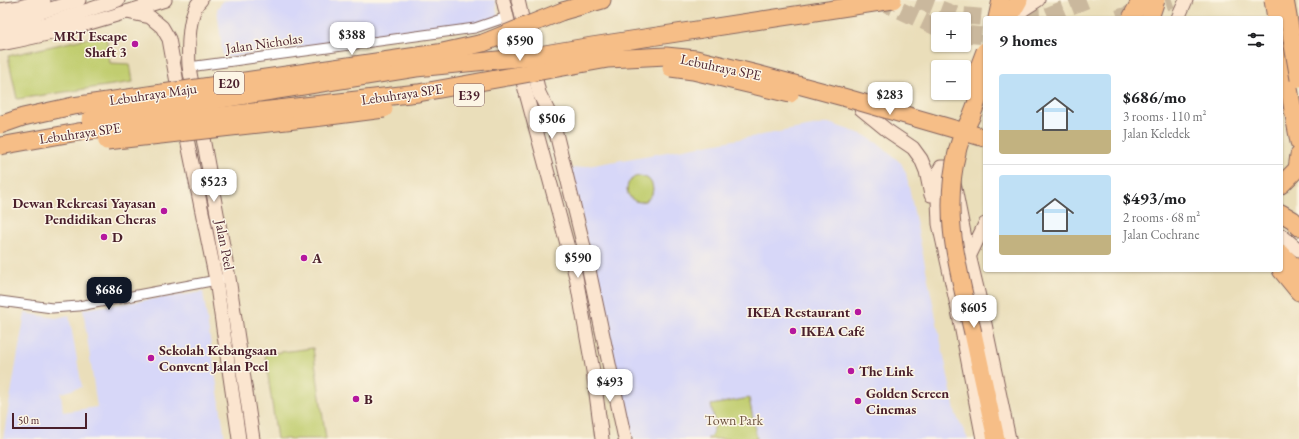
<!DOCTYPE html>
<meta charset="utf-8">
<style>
body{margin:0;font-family:"EB Garamond",serif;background:#f6f6f6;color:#202124;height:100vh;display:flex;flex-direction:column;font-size:15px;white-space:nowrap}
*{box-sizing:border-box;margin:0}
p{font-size:13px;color:#757577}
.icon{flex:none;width:22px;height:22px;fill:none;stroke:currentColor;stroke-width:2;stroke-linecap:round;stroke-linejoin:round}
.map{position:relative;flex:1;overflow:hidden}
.sheet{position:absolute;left:983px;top:16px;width:300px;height:256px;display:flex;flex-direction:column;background:#fff;border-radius:4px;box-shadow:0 1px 3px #0004}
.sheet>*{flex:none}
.controls{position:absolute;left:931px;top:12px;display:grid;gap:8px}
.controls a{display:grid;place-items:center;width:40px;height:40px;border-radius:4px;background:#fff;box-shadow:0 1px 3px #0004;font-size:20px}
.scale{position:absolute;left:12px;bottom:10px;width:75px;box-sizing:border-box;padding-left:4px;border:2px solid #4a1f2b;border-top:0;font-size:11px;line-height:14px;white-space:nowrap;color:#4a1f2b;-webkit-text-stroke:3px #fcf5e5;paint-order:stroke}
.price{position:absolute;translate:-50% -34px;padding:0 9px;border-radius:8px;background:#fff;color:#222;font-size:13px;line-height:26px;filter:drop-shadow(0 1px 2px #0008)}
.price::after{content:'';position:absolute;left:50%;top:24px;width:12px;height:9px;margin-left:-6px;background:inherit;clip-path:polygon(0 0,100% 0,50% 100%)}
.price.current{background:#111827;color:#fff}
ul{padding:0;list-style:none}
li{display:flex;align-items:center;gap:12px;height:100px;padding:0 16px}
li+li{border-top:1px solid #e0e0e0}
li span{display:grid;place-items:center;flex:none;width:112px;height:80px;border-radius:4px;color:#555}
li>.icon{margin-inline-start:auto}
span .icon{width:48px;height:48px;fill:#fffc;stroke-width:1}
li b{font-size:17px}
h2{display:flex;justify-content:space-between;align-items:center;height:48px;padding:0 16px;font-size:17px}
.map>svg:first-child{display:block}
</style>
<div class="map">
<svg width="1299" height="439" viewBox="0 0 1299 439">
<rect width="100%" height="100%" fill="#fcf5e5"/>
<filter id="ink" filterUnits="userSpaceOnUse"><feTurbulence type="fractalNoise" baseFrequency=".025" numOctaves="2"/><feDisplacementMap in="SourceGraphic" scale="8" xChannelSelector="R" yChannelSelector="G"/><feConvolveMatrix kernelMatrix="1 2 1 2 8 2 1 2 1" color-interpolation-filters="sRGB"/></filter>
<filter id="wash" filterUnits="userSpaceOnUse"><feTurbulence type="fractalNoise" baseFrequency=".012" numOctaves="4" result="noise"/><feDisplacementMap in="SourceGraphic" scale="16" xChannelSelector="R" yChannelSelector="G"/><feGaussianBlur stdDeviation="0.9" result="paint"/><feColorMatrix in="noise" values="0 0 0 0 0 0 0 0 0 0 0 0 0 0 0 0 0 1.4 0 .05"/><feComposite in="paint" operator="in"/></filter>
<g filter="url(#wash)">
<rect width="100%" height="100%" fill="#eadeba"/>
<!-- built -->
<g fill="#d7d7f8">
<path d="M230,0H495L498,18L475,24L223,58L217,9L223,1Z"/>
<path d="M829,123L864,135L877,143L901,163L906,173L956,415L968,439H631L571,169Z"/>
<path d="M203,292L225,439H3L25,313L56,318L69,315L82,387L61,393L63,412L97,407L83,309Z"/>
</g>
<!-- green -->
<g fill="#c1cd6f" stroke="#86764d">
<path d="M106,34L110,63L130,64L133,82L17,99L8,56Z"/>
<circle cx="640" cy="189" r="13"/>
<path d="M313,348L326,439H277L265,354Z"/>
<path d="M749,398L757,439H707C719,431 713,416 711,405Z"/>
</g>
</g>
<g filter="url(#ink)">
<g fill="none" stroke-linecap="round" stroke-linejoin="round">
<!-- highway-tunnel -->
<g stroke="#cab89d" stroke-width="17" stroke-dasharray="17 8" stroke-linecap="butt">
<path d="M878,0L938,28"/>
<path d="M917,0L956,15L989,18"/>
<path d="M1023,18L1044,17L1086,0"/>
<path d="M1118,18L1172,0"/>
<path d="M964,34L985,36"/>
</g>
<!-- street casing -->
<g stroke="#82625d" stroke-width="11">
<g id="street">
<path d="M189,67L475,28L507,17"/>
<path d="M0,301L52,308L79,306L222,279"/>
</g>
</g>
<!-- secondary casing -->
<g stroke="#82625d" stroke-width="15">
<g id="secondary">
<path d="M503,0L520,71L576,277L593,371L602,439"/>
<path d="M518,0L539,93L550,115L556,133L585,251L625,439"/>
<path d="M0,10L20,7L44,0"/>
<path d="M127,12L150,17L162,27L169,39L180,99"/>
<path d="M1015,18L1024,9L1038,0"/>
<path d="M1178,18L1186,0"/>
<path d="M0,22L25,17L79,0"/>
<path d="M0,34L49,23L118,0"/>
<path d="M0,44C56,34 111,17 165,0"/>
<path d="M195,97C193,87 190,76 189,66C188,49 188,11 201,0"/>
<path d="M861,109L888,131L913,148L921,159L926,171L931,195"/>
<path d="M200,122L229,278L253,439"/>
<path d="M184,124L216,280L239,439"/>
<path d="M1281,235L1299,250"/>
<path d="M969,257L985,224"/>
<path d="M983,439L958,310L939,224L937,175L941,167H948L952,173L965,238L981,305L1009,439"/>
</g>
</g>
<!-- highway casing -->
<g stroke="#82625d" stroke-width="19">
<g id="highway">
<path d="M563,11L602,0"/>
<path d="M997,18L1001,0"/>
<path d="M1009,18L1019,0"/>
<path d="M1281,46L1299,142"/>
<path d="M1281,185L1297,169L1299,155"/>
<path d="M1281,213L1293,220L1299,227"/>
<path d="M1281,253L1299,272"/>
<path d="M1281,270L1299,292"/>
<path d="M973,333L996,439"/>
</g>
</g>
<!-- street -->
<use href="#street" stroke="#fff" stroke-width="9"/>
<!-- secondary -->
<use href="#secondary" stroke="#fbe5cf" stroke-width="13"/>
<!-- highway -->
<use href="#highway" stroke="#f6be87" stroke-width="17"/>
<!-- highway-bridge casing -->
<g stroke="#82625d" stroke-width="19" stroke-linecap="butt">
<g id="highway-bridge">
<path d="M1273,0L1276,18"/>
<path d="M1285,0L1299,79"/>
<path d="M1131,18L1141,0"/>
<path d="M1150,18L1156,0"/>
<path d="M671,68L693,71L790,94"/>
<path d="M971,92L974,80L985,51"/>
<path d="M90,120L416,68L527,57L592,46L893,0"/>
<path d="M0,125L23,117L73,106L438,53L483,43L563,11"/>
<path d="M107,141L322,117L384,109"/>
<path d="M0,146L78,132L418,93L608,59L666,56L696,59L757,74L843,97L985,138"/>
<path d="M973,333C958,268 941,215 958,148C961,137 966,127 971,117C976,105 980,92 985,80"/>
</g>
</g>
<!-- highway-bridge -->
<use href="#highway-bridge" stroke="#f6be87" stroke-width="17"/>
</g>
</g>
<!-- markers -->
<g fill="#b5179e" stroke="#fcf5e5" stroke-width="1.5">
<circle cx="135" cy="44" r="4"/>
<circle cx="164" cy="211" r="4"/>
<circle cx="104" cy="237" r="4"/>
<circle cx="304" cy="258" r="4"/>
<circle cx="858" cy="312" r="4"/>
<circle cx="793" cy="331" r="4"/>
<circle cx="151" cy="358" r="4"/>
<circle cx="851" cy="371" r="4"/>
<circle cx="356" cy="399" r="4"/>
<circle cx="858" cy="401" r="4"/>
</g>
<g text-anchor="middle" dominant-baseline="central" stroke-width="3" stroke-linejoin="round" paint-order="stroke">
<!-- shield labels -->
<g fill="#fcf5e5" stroke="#7f5f63" stroke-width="1">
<rect x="214" y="72" width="30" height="22" rx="3"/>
<rect x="454" y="84" width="30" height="22" rx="3"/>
</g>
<g font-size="13" font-weight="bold" fill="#4a1f2b">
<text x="229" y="83">E20</text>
<text x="469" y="95">E39</text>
</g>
<!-- poi labels -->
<g font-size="14" font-weight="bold" fill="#4a1f2b" stroke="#fcf5e5" text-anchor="start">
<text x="127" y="36" text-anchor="end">MRT Escape<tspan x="127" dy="16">Shaft 3</tspan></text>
<text x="156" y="203" text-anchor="end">Dewan Rekreasi Yayasan<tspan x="156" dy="16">Pendidikan Cheras</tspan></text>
<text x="112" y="237">D</text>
<text x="312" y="258">A</text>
<text x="850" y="312" text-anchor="end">IKEA Restaurant</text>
<text x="801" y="331">IKEA Café</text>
<text x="159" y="350">Sekolah Kebangsaan<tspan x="159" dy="16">Convent Jalan Peel</tspan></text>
<text x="859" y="371">The Link</text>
<text x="866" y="393">Golden Screen<tspan x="866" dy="16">Cinemas</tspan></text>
<text x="364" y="399">B</text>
</g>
<!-- street labels -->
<g font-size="14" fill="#4a1f2b" stroke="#fcf5e5">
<text transform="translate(264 43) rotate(-8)">Jalan Nicholas</text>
<text transform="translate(721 67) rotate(12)">Lebuhraya SPE</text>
<text transform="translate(153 94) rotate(-8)">Lebuhraya Maju</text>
<text transform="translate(402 94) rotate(-8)">Lebuhraya SPE</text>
<text transform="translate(80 133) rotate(-8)">Lebuhraya SPE</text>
<text transform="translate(225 245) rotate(79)">Jalan Peel</text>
</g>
<!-- park labels -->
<g font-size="14" fill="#6e533f" stroke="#fcf5e5">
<text x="734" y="420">Town Park</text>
</g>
</g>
</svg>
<div class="controls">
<a>+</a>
<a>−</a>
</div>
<div class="scale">50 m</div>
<b class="price" style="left:352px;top:56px">$388</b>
<b class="price" style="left:520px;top:62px">$590</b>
<b class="price" style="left:890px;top:116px">$283</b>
<b class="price" style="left:552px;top:140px">$506</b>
<b class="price" style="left:214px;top:203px">$523</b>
<b class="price" style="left:578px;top:279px">$590</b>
<b class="price current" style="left:109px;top:311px">$686</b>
<b class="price" style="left:974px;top:329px">$605</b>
<b class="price" style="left:610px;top:403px">$493</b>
<section class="sheet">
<h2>9 homes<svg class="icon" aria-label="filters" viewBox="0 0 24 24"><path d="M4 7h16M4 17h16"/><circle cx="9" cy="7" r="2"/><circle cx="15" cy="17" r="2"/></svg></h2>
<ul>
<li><span style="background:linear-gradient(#bfe0f5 70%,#c2b280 0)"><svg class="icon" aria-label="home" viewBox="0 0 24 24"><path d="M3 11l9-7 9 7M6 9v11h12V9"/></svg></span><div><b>$686/mo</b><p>3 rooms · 110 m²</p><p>Jalan Keledek</p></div></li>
<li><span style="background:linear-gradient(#bfe0f5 75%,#c2b280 0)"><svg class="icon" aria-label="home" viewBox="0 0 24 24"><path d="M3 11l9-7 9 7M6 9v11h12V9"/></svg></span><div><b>$493/mo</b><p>2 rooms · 68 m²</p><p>Jalan Cochrane</p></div></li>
</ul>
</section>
</div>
